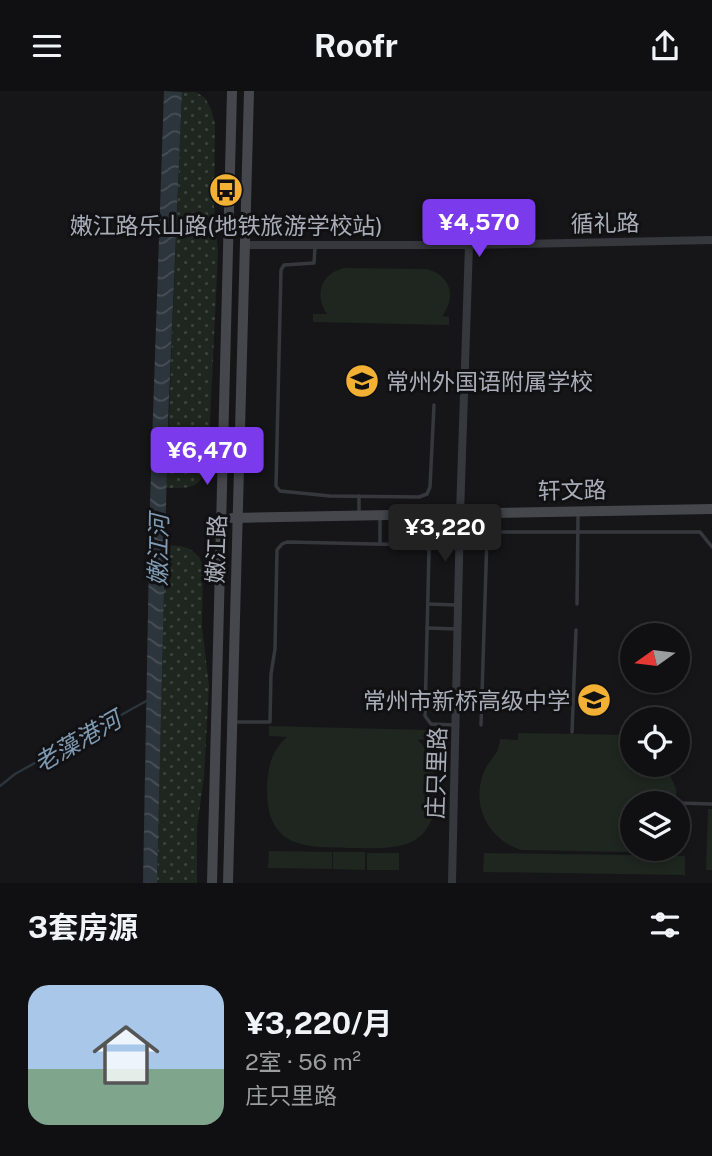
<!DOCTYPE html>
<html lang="zh">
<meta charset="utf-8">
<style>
body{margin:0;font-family:"Public Sans","Noto Sans SC",sans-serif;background:#19191b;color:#f1f3f6;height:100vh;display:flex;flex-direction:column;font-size:26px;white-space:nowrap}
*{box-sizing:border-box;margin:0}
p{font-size:23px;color:#9c9d9f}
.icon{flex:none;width:38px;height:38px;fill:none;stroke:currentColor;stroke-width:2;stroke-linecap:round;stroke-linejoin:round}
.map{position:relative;height:792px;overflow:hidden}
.drawer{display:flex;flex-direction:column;background:#101012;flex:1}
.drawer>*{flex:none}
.needle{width:46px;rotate:256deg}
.controls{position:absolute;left:620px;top:532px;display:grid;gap:14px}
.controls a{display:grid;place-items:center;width:70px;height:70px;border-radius:50%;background:#101012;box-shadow:0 4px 10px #0003,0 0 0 2px #303032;font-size:35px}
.price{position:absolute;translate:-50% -60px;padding:0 16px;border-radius:7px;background:#7c3aed;color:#fff;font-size:23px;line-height:46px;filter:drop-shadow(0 2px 4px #0008)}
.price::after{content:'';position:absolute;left:50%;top:42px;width:21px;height:16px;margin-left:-10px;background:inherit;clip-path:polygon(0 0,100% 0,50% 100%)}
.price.on{background:#222;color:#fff}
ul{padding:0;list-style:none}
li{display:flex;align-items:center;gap:21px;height:175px;padding:0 28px}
li span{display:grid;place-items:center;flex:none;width:196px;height:140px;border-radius:21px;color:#555}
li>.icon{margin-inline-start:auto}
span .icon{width:84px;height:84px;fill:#fffc;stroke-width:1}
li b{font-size:30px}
h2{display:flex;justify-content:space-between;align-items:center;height:84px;padding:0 28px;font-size:30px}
header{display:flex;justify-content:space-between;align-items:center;height:91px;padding:0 28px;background:#101012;font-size:32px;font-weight:700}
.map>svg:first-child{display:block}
</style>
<header><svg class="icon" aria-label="menu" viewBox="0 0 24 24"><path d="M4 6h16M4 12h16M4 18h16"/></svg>Roofr<svg class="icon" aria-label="share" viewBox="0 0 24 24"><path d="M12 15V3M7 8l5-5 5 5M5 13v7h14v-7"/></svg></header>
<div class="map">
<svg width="712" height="792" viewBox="0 0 712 792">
<defs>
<pattern id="grass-dots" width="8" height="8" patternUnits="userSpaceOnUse" patternTransform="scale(1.75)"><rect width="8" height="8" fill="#1e261f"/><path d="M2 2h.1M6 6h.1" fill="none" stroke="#3c433d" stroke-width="1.8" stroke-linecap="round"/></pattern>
<pattern id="water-waves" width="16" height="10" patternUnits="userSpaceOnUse" patternTransform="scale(1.75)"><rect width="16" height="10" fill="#2c353c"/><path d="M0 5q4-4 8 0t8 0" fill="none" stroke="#485056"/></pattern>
</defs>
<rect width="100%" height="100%" fill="#161618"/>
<!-- grass -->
<g fill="url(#grass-dots)">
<path d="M182,1H196L205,7L211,18L215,33L214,115L218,161L208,373C200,399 190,397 166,397Z"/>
<path d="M165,454C183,455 195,455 203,474L202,536L209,595L204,685L197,736V792H157Z"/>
</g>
<!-- garden -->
<g fill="#1e261f">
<path d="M344,177L427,178C451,185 457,206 442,225L449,226V234L313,231V223H327C314,204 321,182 344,177Z"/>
<path d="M269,635L428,639V648L418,649C433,665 436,681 436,703C434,759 397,758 353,757C307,756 267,759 267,699C267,678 271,660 287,646L269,645Z"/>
<path d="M518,642L632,644V674H666L676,698L677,712H632V758H638L628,761L522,759C489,750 470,714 484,681C490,666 499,665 500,648L518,649Z"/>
<path d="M708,718H712V779H706Z"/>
<path d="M269,760L332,761V778L268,777Z"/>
<path d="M333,761H365V779L333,778Z"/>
<rect x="367" y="762" width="32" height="17"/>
<path d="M484,762L685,765V784L483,781Z"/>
</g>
<!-- water -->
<path fill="url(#water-waves)" d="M164,0L182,1L168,332L157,792H143L150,411Z"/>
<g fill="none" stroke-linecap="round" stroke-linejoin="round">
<!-- stream -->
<path stroke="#2c353c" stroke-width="2.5" d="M0,695L15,683L148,609"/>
<!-- lane -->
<g stroke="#37383d" stroke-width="3.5">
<path d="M315,156L314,172L284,174L281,179L276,395L280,400L330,405L419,406L427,403L430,396L434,314"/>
<path d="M359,424V405"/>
<path d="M380,453V427"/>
<path d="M428,513L457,514"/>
<path d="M577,513L578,424"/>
<path d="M427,537L457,538"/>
<path d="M235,631H270L271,583L275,558L277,459L282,453L287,451L419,454L425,455L429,460L425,625L431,633L455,634"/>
<path d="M481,634L487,445L492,441H700L712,456"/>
<path d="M572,641L576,539"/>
<path d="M679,712L712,713"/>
</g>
<!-- street -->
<g stroke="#37383d" stroke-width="8">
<path d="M246,154H469L712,149"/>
<path d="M452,792L460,423L469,154"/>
</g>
<!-- secondary -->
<g stroke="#45474d" stroke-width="10">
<path d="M232,427L712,418"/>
<path d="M212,792L232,0"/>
<path d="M228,792L249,0"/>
</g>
</g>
<!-- icons -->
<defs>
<g id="bus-disc" transform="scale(1.75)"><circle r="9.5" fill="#f2b134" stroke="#111113"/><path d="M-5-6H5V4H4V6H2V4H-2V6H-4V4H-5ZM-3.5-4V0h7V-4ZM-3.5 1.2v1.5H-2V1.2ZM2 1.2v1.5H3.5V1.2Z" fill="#111"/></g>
<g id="school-disc" transform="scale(1.75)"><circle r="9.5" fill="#f2b134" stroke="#111113"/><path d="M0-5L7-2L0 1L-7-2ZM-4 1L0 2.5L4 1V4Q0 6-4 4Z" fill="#111"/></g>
</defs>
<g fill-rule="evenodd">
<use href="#bus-disc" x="226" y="99"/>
<use href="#school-disc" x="362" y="290"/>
<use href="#school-disc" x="594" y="609"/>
</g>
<g text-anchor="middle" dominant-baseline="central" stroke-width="6" stroke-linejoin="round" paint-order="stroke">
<!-- street labels -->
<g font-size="23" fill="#a8adb8" stroke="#111113">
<text transform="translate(605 132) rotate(-1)">循礼路</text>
<text transform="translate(572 399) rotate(-1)">轩文路</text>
<text transform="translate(216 458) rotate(-88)">嫩江路</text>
<text transform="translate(436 682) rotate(-88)">庄只里路</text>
</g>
<!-- poi labels -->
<g font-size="23" fill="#a8adb8" stroke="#111113">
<text x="226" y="134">嫩江路乐山路(地铁旅游学校站)</text>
<text x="386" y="290" text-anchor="start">常州外国语附属学校</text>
<text x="570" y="609" text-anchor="end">常州市新桥高级中学</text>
</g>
<!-- water labels -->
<g font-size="24" font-style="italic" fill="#7f9bb3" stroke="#111113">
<text transform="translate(158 459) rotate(-89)">嫩江河</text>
<text transform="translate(77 650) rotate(-30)">老藻港河</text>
</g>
</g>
</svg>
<div class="controls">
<a><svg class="needle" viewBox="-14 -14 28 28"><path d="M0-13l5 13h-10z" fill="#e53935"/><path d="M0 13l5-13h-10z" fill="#9c9d9f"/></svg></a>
<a><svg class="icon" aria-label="locate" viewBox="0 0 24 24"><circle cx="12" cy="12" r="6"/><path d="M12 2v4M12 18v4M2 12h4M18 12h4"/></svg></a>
<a><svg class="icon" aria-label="layers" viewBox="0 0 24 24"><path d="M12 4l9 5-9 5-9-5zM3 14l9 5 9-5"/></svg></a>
</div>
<b class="price" style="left:479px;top:168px">¥4,570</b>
<b class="price" style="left:207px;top:396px">¥6,470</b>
<b class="price on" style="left:445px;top:473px">¥3,220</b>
</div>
<section class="drawer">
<h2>3套房源<svg class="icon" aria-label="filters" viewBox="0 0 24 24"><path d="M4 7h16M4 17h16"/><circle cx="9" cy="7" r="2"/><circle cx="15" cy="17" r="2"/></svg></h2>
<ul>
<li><span style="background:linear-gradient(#a9c7e8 60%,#7fa58c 0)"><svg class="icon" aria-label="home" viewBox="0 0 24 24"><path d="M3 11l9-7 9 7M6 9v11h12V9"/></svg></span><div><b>¥3,220/月</b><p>2室 · 56 m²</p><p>庄只里路</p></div></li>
</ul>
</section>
